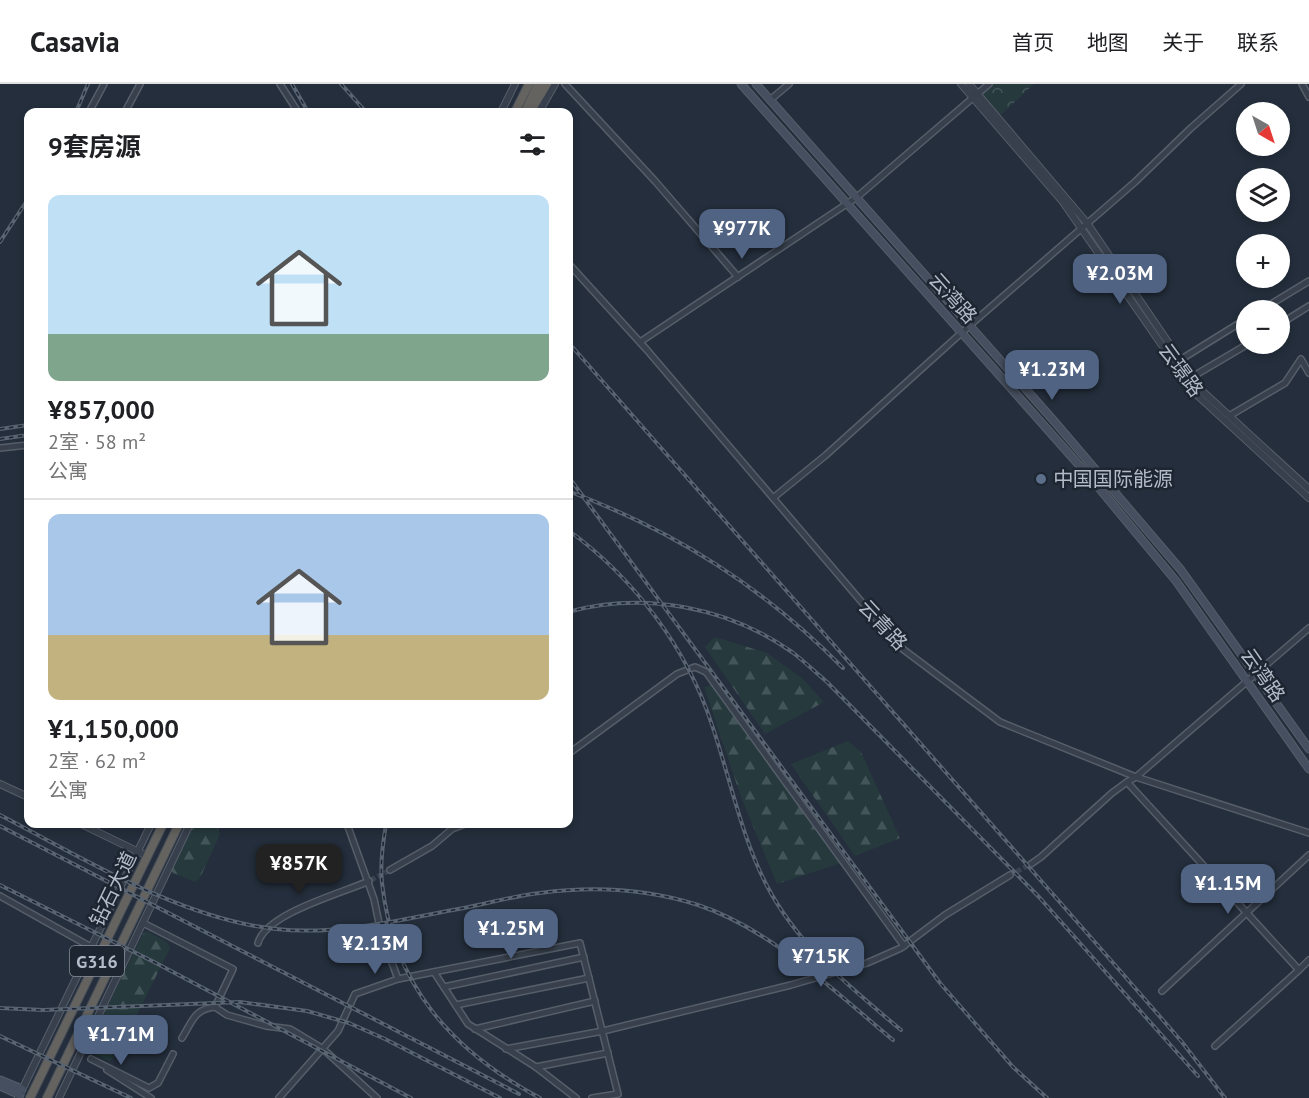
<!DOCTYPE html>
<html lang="zh">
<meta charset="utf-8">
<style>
body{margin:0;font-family:"PT Sans","Noto Sans SC",sans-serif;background:#f6f6f6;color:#202124;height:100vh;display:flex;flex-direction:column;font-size:22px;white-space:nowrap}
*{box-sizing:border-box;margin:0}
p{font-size:20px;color:#757577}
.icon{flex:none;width:33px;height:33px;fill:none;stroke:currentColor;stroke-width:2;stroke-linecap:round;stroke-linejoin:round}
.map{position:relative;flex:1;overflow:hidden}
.drawer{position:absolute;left:24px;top:24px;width:549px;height:720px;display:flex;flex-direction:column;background:#fff;border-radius:12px;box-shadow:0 3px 9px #0003}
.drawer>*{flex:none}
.needle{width:39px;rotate:141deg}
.tools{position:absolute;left:1236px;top:18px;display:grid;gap:12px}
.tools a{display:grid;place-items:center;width:54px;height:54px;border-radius:50%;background:#fff;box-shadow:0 3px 9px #0003;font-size:30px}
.price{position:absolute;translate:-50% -51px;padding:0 14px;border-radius:12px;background:#506382;color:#fff;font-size:20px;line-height:39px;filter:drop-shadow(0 2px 3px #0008)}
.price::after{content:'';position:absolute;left:50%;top:36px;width:18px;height:14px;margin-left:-9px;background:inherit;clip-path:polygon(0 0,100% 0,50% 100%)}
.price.selected{background:#222;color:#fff}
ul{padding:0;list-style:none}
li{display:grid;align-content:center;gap:12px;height:318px;padding:0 24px}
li+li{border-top:2px solid #e0e0e0}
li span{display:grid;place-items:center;height:186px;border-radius:12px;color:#555}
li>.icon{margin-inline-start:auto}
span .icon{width:108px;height:108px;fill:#fffc;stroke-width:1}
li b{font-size:26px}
h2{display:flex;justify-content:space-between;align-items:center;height:72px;padding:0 24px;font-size:26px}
header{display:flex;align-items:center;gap:36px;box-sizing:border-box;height:84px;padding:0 30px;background:#fff;border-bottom:2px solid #e0e0e0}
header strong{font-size:28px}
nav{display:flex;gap:33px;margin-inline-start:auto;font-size:21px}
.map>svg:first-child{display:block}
</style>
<header>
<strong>Casavia</strong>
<nav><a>首页</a><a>地图</a><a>关于</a><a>联系</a></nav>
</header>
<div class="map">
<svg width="1309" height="1014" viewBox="0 0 1309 1014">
<defs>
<pattern id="forest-firs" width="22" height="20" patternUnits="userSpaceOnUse" patternTransform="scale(1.5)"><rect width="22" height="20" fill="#263a3d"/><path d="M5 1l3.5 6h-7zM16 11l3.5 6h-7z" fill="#435558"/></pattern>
<pattern id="park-crowns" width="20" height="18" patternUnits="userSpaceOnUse" patternTransform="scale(1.5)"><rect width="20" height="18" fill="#263a3d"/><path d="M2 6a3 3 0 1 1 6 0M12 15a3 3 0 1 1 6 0" fill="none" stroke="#435558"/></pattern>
</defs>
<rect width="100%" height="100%" fill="#242e3c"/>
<!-- forest -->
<g fill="url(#forest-firs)">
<path d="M715,553L767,569L803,595L824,618L765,650L705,563Z"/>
<path d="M714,600L844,778L777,800L741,713L704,603Z"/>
<path d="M848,657L861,668L900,754L855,772L791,680Z"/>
<path d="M194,740H207L218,744L220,750L200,794L195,798L173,789L171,786Z"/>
<path d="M146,847L167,858L170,864L118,969L110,977L96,971L89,960L143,850Z"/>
</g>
<!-- park -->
<path fill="url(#park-crowns)" d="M993,0H1034L1002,30H998L981,10Z"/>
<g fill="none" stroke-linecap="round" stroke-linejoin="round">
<!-- minor-tunnel -->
<g stroke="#394351" stroke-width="5" stroke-dasharray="5 2.5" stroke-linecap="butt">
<path d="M1010,791L1031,780"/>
<path d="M371,796L390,786"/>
</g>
<!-- minor casing -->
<g stroke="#565e6a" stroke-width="8">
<g id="minor">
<path d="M280,0L298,28"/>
<path d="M565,0L655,97L738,193"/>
<path d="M1302,0L1309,13"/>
<path d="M770,16L789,0"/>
<path d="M89,28L104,0"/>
<path d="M125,28L140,0"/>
<path d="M568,179L647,266L900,563L1000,638L1136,693L1309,749"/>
<path d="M1261,226L1309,197"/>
<path d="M1280,240L1309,222"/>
<path d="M640,258L857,113L989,0"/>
<path d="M1180,276L1246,235"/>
<path d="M1192,293L1248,260"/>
<path d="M1229,332L1285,299L1301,275L1309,289"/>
<path d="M0,364L28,361"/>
<path d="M773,414L826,371L969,242L1135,98L1191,44L1241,0"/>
<path d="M1309,544L1136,693L1127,698L1299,886L1309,876"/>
<path d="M568,670L677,590L695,583L706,588L904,862"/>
<path d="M1031,780L1041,773L1112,709L1127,698"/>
<path d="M390,786L432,762L452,745L465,740"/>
<path d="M0,812L91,863"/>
<path d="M143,839L233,885L215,923"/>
<path d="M258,859C266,829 343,809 369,797"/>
<path d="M434,888L468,940L536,983L576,1014"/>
<path d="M398,895L580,859L618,1010L592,1014"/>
<path d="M444,903L584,873"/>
<path d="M1162,907L1309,771"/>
<path d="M456,921L589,894"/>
<path d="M475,945L595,917"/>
<path d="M182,954C192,938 194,925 215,923L227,931L266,942L290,945L323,965L377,1014"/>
<path d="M1215,962L1299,886"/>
<path d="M506,965L603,947L791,901L867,879L901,864L945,831L1010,791"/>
<path d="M91,975L149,1004L158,999L173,970"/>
<path d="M536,983L608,969"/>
<path d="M107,986L151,1014"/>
<path d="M279,1014L338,947L355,910L398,895L381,849L374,815L347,740"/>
</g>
</g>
<!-- tertiary casing -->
<g stroke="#565e6a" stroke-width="8">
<g id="tertiary">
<path d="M961,0L1063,118L1195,309L1309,414"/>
<path d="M969,0L1087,139L1200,305L1309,405"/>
<path d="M501,28L515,0"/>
<path d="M539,28L555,0"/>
<path d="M0,700L28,713"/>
<path d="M81,740L147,772"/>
<path d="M18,1014L151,740"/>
<path d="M59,1014L190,740"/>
</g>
</g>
<!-- secondary casing -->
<g stroke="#565e6a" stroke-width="9">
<g id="secondary">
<path d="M741,0L1094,398L1176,497L1309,685"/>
<path d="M756,0L1054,337L1181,486L1309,665"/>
<path d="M0,996L22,1005"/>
<path d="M0,1002L20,1011"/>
</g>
</g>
<!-- trunk casing -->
<g stroke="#434b57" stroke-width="10">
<g id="trunk">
<path d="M515,28L529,0"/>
<path d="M525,28L538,0"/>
<path d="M530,28L547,0"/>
<path d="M30,1014L163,740"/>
<path d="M47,1014L179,740"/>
</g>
</g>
<!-- minor -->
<use href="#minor" stroke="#37404c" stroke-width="5"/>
<!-- tertiary -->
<use href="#tertiary" stroke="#37404c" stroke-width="6"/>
<!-- secondary -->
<use href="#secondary" stroke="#464f5f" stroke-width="7"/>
<!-- trunk -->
<use href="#trunk" stroke="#646360" stroke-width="8"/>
<!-- rail casing -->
<g stroke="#596473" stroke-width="4">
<g id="rail">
<path d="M292,0L308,28"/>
<path d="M341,0L366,28"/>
<path d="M76,28L88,0"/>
<path d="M0,158L28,115"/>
<path d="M568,258L1122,889L1182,958L1225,1014"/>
<path d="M0,345L28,341"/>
<path d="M0,355L28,351"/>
<path d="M568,392L940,899L1013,983L1047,1014"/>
<path d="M568,407C675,447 763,503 843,584"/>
<path d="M568,446C634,494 687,564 712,641C730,694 741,751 766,800C798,862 850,903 901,946"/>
<path d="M568,528C644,507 728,523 792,568C804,577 815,588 827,598L1039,813L1198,992"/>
<path d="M0,731C85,775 181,835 276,845C340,852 402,835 464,824C489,819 514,812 540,809C592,802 648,805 698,821C771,845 835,908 893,956"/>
<path d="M386,740C383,759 380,779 382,799C393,901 452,967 540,1014"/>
<path d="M0,742L519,1010"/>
<path d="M0,801L154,878L411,1014"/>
<path d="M0,924L43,926L240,918L307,927L349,939L385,955L500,1014"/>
<path d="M0,952L131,1014"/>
</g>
</g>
<!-- rail -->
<use href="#rail" stroke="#1d2531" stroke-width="1.5" stroke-dasharray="4.5" stroke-linecap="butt"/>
</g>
<!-- markers -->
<circle fill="#5c6f8a" stroke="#1d2531" stroke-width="2" cx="1041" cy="395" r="6"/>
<g text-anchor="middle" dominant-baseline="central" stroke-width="5" stroke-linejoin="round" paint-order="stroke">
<!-- shield labels -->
<rect fill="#1d2531" stroke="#868e9b" stroke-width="1.5" x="70" y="862" width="54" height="30" rx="4.5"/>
<g font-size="18" font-weight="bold" fill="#b3bbc8">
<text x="97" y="877">G316</text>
</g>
<!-- street labels -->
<g font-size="20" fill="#b3bbc8" stroke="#1d2531">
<text transform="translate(953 214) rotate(48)">云湾路</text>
<text transform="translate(1181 286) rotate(54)">云璟路</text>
<text transform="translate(883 541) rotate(47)">云青路</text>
<text transform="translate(1263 591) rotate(55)">云湾路</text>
<text transform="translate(113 805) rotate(-64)">钻石大道</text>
</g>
<!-- poi labels -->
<g font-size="20" fill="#b3bbc8" stroke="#1d2531" text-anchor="start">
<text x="1053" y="395">中国国际能源</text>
</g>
</g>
</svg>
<div class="tools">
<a><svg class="needle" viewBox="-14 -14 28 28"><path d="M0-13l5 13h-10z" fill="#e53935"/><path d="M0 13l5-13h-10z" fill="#757577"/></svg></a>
<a><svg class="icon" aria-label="layers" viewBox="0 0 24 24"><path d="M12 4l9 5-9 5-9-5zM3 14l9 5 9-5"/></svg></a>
<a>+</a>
<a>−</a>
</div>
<b class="price" style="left:742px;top:176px">¥977K</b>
<b class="price" style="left:1120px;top:221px">¥2.03M</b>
<b class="price" style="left:1052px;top:317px">¥1.23M</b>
<b class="price selected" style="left:299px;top:811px">¥857K</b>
<b class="price" style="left:1228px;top:831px">¥1.15M</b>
<b class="price" style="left:511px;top:876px">¥1.25M</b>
<b class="price" style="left:375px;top:891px">¥2.13M</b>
<b class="price" style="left:821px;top:904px">¥715K</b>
<b class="price" style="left:121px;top:982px">¥1.71M</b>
<section class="drawer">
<h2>9套房源<svg class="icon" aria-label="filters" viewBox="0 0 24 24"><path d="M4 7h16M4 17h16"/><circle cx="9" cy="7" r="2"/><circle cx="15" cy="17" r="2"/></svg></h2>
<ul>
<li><span style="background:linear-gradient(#bfe0f5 75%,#7fa58c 0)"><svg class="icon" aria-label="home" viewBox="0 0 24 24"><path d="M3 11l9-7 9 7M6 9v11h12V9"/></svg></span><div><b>¥857,000</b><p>2室 · 58 m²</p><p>公寓</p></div></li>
<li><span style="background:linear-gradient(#a9c7e8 65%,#c2b280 0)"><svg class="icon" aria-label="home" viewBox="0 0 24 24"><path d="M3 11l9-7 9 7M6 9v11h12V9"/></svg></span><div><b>¥1,150,000</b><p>2室 · 62 m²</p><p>公寓</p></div></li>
</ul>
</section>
</div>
